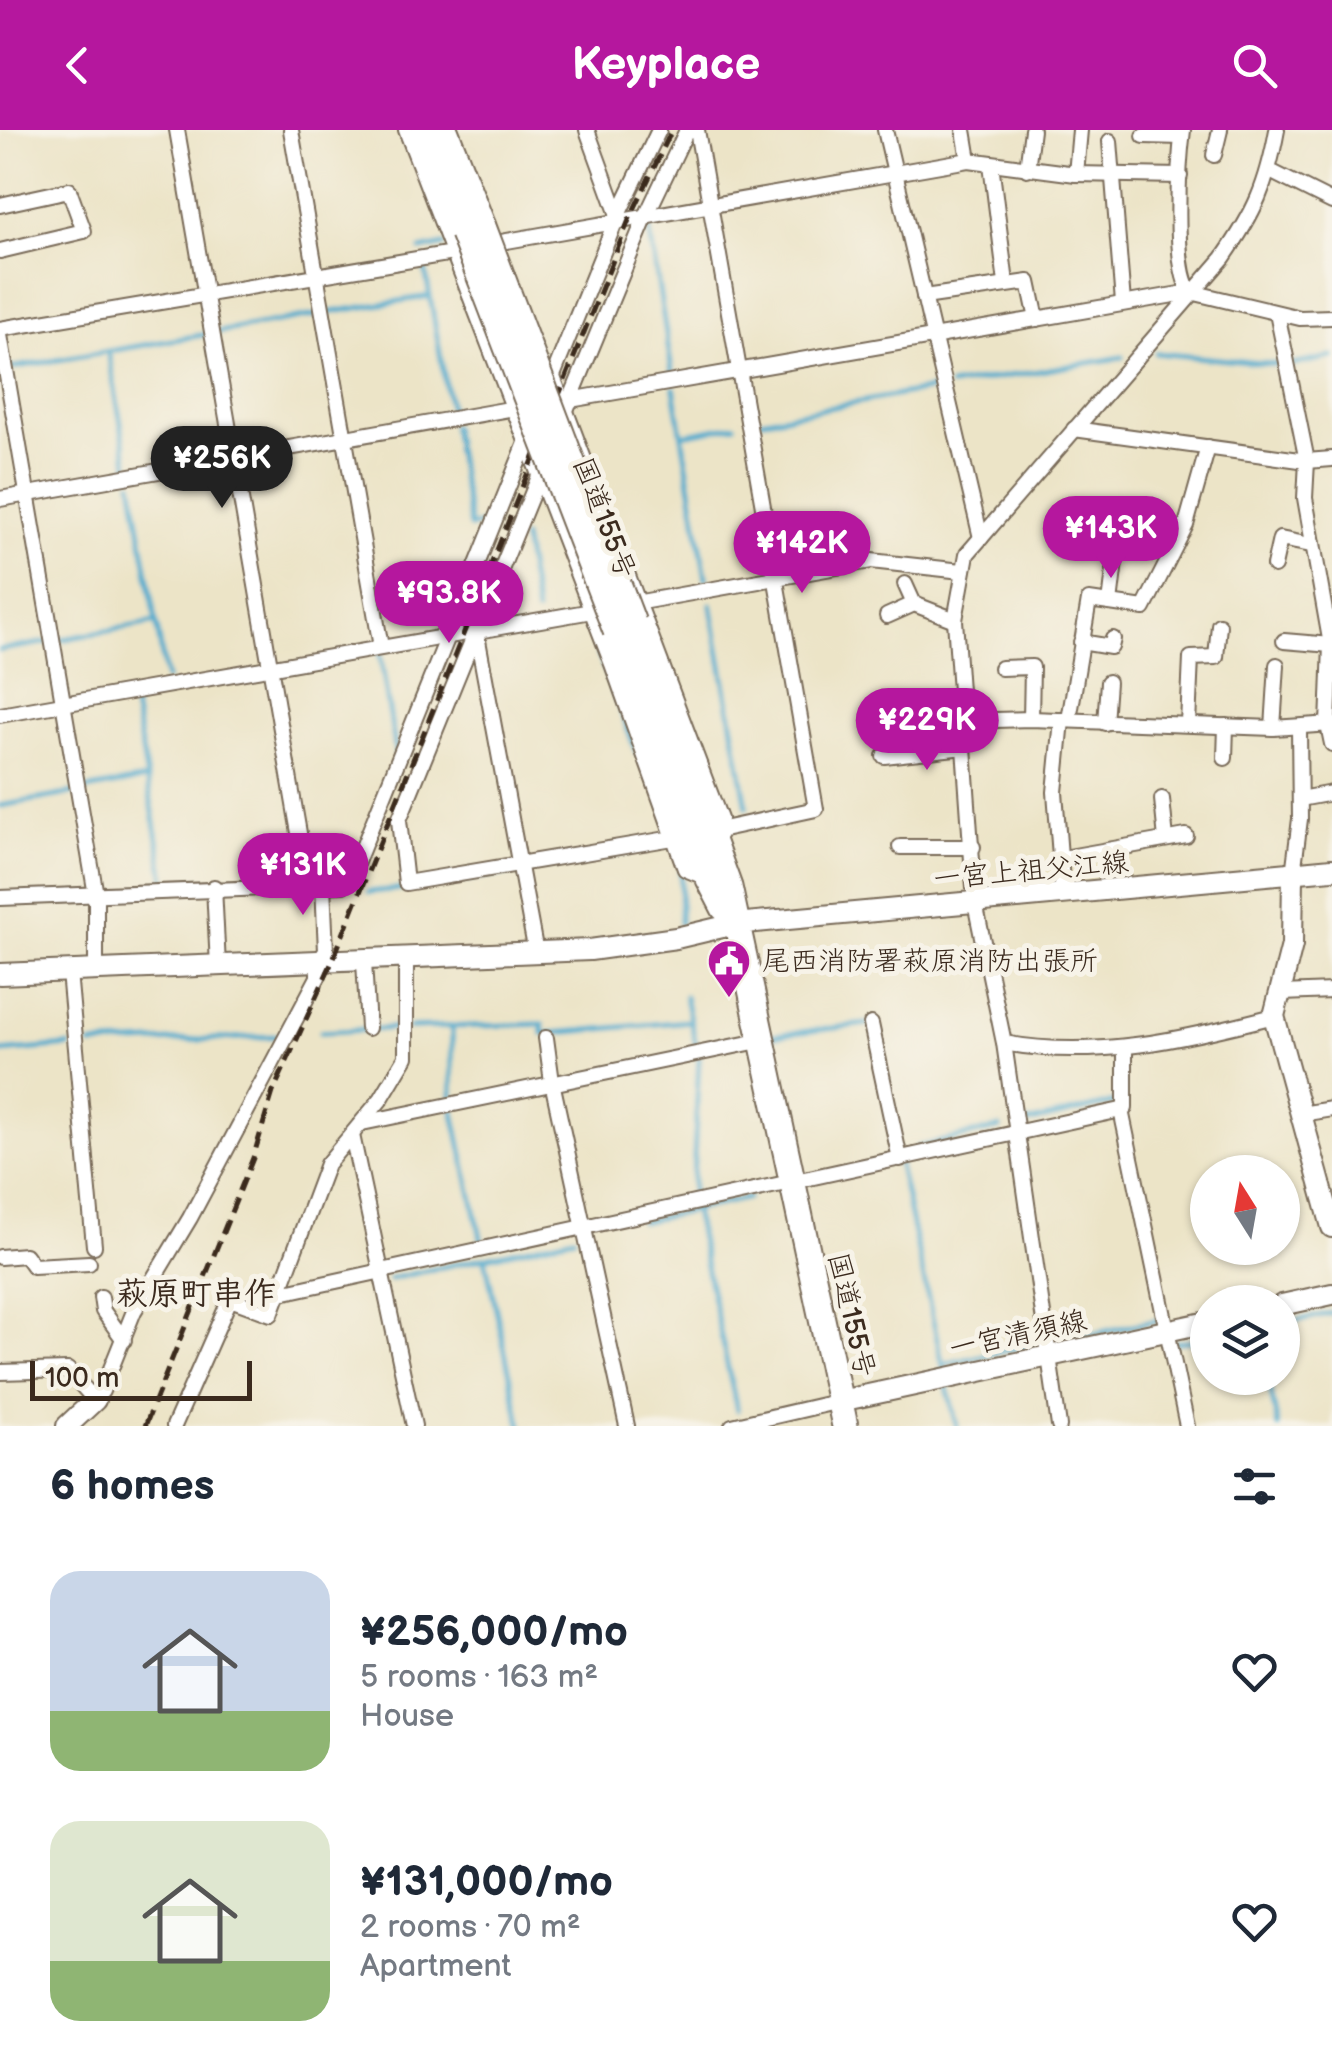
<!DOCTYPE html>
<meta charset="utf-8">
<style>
body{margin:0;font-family:"Balsamiq Sans","Klee One",sans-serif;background:#f2f2f3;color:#1f2937;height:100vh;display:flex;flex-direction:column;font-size:38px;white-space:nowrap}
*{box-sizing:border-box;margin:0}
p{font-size:32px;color:#747a83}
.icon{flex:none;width:55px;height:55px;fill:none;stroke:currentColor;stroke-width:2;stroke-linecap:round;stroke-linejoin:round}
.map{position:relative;height:1296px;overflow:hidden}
.side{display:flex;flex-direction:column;background:#fff;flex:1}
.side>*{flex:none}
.needle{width:65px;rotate:349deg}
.fabs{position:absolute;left:1190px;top:1025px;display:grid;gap:20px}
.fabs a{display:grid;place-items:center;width:110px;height:110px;border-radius:50%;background:#fff;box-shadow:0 2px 8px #0004;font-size:50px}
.scale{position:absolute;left:30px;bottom:25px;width:222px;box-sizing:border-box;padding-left:10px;border:5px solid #3b2a1e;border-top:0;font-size:28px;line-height:35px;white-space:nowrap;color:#3b2a1e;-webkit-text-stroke:8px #f7f3e8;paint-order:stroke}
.price{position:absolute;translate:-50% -85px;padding:0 22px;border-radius:35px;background:#b5179e;color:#fff;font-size:32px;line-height:65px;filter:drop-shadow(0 2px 5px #0008)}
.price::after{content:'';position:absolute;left:50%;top:60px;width:30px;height:22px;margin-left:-15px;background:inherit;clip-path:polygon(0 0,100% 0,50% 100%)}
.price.on{background:#222;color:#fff}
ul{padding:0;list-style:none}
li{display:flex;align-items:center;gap:30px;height:250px;padding:0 50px}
li span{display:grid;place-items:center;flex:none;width:280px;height:200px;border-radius:30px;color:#555}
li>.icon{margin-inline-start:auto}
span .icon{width:120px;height:120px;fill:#fffc;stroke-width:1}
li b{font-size:42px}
h2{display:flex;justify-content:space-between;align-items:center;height:120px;padding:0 50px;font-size:42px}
header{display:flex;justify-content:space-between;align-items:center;height:130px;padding:0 50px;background:#b5179e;color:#fff;font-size:45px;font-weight:700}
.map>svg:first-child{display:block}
</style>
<header><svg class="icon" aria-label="back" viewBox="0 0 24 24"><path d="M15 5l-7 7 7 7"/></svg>Keyplace<svg class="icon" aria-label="search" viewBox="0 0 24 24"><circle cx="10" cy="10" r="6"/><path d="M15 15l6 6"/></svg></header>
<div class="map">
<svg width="1332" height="1296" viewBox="0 0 1332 1296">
<rect width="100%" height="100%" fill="#f7f3e8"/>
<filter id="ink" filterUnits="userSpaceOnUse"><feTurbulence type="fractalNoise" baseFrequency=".01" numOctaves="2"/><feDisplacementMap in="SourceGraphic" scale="20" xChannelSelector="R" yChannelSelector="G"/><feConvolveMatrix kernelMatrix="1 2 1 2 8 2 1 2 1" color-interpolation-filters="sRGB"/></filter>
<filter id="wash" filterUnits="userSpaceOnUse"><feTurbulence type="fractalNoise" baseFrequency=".0048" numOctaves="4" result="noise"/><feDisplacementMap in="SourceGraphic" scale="40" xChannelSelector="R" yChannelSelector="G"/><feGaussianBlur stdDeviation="2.25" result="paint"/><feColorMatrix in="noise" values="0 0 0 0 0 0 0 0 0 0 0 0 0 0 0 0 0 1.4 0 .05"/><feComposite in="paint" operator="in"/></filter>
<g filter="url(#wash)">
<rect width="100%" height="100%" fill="#ece4c7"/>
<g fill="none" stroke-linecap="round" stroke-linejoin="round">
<!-- stream -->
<g stroke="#50abce" stroke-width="5">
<path d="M649,97L673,247"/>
<path d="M421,120L444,115"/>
<path d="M424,133L451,285"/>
<path d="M327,183L430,166"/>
<path d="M218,202L317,185"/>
<path d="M108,221L130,344"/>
<path d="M1156,223L1281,235"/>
<path d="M1292,235L1332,227"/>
<path d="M11,238L208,204"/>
<path d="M950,256L1123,227"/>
<path d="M674,258L706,448"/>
<path d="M761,290L932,259"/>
<path d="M452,296L470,397L488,393"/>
<path d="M682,305L735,295"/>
<path d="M132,352L166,549"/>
<path d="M523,408L536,482"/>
<path d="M711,474L747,677"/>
<path d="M581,489L585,488L637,623"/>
<path d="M58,510L156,492"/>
<path d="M0,520L49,512"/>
<path d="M380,523L396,624"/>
<path d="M133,571L166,754"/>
<path d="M85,660L146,649"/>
<path d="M0,676L74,663"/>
<path d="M523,740L629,722"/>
<path d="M466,750L513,742"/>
<path d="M369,762L410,758"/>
<path d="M680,793L681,741"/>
<path d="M685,867L697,919"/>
<path d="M409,898L543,894V904L690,891"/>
<path d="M321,902L399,898"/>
<path d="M769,906L867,894"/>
<path d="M91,915L279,906"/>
<path d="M0,922L69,916"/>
<path d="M452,973V898"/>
<path d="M453,978L483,1117"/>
<path d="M1023,994L1121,971"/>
<path d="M918,1017L1000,998"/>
<path d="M898,1031L945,1245"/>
<path d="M692,1069L699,929"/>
<path d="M694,1081L737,1280"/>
<path d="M641,1092L748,1068"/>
<path d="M485,1128L521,1296"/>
<path d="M390,1149L574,1107"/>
<path d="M1282,1194L1331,1183"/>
<path d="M1055,1212L1158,1190"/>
<path d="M1176,1212L1208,1210"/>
<path d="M943,1234L1037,1214"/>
<path d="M1268,1248L1278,1296"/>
<path d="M947,1256L957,1296"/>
</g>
</g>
</g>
<g filter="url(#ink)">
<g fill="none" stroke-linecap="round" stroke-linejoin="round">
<!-- street casing -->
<g stroke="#796b59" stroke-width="18">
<g id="street">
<path d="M177,0L308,755"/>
<path d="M291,0L381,517"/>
<path d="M406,0L612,534L685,739L707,748"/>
<path d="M587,0L618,85"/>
<path d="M697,0L816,679L723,699L716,710"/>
<path d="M885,0L981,408"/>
<path d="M964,0L969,30"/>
<path d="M1183,0C1179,30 1172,142 1191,162"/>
<path d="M1144,6L1182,7"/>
<path d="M1110,11L1123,173"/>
<path d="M1214,25L1220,0"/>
<path d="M991,34L1006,153"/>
<path d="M1027,39L1032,0"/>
<path d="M1270,41L1332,72"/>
<path d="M1076,44L1080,0"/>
<path d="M0,75L69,60L84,101L0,121"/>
<path d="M501,112L969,30L1076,44L1180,46"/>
<path d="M924,167L1029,152L1037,189"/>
<path d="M1277,183L1307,331L1305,368L1331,515L1328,595L1332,614"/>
<path d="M0,199L453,123"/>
<path d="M0,205L96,765V840"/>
<path d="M553,247L720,689L717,705"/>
<path d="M546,263L618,85L659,0"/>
<path d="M570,270L1191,162L1300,188L1332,187"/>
<path d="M559,297L646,86L687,0"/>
<path d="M1074,299L1307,331L1332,329"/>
<path d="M547,327L399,690L406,753L673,708"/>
<path d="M0,369L521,277"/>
<path d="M1274,436L1280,409L1311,415"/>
<path d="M905,454L914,474"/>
<path d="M641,472L871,431L962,441"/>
<path d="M1110,473L1115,432"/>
<path d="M887,486L914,474L955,490"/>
<path d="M477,505L536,823"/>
<path d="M1284,511L1331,515"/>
<path d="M1081,512L1111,517L1113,509"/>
<path d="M1001,538L1032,537L1031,589"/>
<path d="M878,584L961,569"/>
<path d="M0,585L592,481"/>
<path d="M1062,590L1055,662L1063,765"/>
<path d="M1069,590L1089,470L1144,478L1186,395L1208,317"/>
<path d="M962,591L1031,589L1273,598L1332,594"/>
<path d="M1105,593L1108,552"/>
<path d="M1188,594L1191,528L1216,527L1219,495"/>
<path d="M1273,598L1277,535"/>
<path d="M884,626L964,617"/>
<path d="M1225,628L1226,596"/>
<path d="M1162,669L1166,709"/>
<path d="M1300,669L1332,663"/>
<path d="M900,717H973"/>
<path d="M1063,728L1186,706"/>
<path d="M1293,744L1300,689L1299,598"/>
<path d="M214,757L218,836"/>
<path d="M0,768L343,755L353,742L534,293"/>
<path d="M364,832L368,898"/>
<path d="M69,842L94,1116"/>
<path d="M1282,863L1332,861"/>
<path d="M871,894L900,1029"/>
<path d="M546,908L552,952L627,1296"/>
<path d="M1004,913C1095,930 1185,909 1274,886"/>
<path d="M1125,918V978L1121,980L1187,1296"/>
<path d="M1301,984L1332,979"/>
<path d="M362,993L759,911"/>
<path d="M352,1005L414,1296"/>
<path d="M0,1127L25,1125L33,1136L89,1133"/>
<path d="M281,1163L1121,980"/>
<path d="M101,1167L103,1181L124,1210"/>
<path d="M0,1242L68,1240L95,1270L102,1261L134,1181L190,1088L318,847V832L326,821L323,755"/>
<path d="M174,1296L230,1169L271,1184L327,1034L381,969L406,927V831"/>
<path d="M732,1296L840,1271"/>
<path d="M1059,1296L1004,913L975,773L955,490L967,424L1223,128C1255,82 1267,55 1277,0"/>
</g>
</g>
<!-- secondary casing -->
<g stroke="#796b59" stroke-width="24">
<g id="secondary">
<path d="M1293,744L1292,815L1274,886L1332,1097"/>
<path d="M0,844L590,820L676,808L735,794L1332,739"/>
<path d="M1282,1175L1332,1164"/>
<path d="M840,1271L1208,1192"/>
<path d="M67,1296L95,1270"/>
</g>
</g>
<!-- highway casing -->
<g stroke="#796b59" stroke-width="29">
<g id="highway">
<path d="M425,0L463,103"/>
<path d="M445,0L482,94"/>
<path d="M633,493L729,757L845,1296"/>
<path d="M616,501L709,749L724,778"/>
</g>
</g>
<!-- street -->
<use href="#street" stroke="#fff" stroke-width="14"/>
<!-- secondary -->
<use href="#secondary" stroke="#fff" stroke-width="20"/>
<!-- highway -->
<use href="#highway" stroke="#fff" stroke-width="25"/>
<!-- rail -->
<path stroke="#3b2a1e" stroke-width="5" stroke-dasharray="15 8" stroke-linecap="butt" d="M145,1296L253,1028L273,962L332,832L629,90L672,0"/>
<!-- highway-bridge casing -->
<g stroke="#796b59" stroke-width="29" stroke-linecap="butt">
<g id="highway-bridge">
<path d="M482,94L633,493"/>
<path d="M463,103L616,501"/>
</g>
</g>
<!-- highway-bridge -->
<use href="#highway-bridge" stroke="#fff" stroke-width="25"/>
</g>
</g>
<!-- icons -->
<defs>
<g id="civic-pin" transform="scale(2.25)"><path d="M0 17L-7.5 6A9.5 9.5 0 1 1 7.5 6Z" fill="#b5179e" stroke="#f7f3e8"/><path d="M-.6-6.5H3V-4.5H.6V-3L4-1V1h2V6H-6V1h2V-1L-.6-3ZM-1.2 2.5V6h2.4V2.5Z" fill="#fff"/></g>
</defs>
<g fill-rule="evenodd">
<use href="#civic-pin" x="729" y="831"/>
</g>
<g text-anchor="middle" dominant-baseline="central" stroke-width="10" stroke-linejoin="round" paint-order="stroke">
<!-- street labels -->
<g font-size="28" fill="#3b2a1e" stroke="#f7f3e8">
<text transform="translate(604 388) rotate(69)">国道155号</text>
<text transform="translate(1031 741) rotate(-5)">一宮上祖父江線</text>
<text transform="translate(851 1185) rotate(77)">国道155号</text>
<text transform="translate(1018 1205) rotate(-12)">一宮清須線</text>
</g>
<!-- poi labels -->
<g font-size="28" fill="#3b2a1e" stroke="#f7f3e8" text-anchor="start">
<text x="762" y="831">尾西消防署萩原消防出張所</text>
</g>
<!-- quarter labels -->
<g font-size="32" font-weight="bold" fill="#3b2a1e" stroke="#f7f3e8">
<text x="196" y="1164">萩原町串作</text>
</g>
</g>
</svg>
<div class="fabs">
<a><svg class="needle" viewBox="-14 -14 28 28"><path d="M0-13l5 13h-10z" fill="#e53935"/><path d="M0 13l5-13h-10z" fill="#747a83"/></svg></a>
<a><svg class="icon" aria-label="layers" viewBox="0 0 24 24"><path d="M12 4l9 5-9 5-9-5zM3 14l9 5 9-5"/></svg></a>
</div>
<div class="scale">100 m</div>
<b class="price on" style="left:222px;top:381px">¥256K</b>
<b class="price" style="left:1111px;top:451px">¥143K</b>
<b class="price" style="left:802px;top:466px">¥142K</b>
<b class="price" style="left:449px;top:516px">¥93.8K</b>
<b class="price" style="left:927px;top:643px">¥229K</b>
<b class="price" style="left:303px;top:788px">¥131K</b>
</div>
<section class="side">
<h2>6 homes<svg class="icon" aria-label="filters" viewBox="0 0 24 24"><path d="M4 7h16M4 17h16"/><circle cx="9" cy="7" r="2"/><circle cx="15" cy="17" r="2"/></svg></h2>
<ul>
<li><span style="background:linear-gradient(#c9d6e8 70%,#8fb573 0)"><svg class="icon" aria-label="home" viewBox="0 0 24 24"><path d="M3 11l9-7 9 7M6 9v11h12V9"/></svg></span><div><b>¥256,000/mo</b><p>5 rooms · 163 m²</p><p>House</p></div><svg class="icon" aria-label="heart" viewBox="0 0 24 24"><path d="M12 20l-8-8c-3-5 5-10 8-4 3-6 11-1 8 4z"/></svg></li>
<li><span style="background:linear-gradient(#dfe7d0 70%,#8fb573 0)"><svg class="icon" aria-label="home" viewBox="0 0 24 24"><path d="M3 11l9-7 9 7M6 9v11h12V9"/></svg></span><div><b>¥131,000/mo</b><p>2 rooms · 70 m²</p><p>Apartment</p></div><svg class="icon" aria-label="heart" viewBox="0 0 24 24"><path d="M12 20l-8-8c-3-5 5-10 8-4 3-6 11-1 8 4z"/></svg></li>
</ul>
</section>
